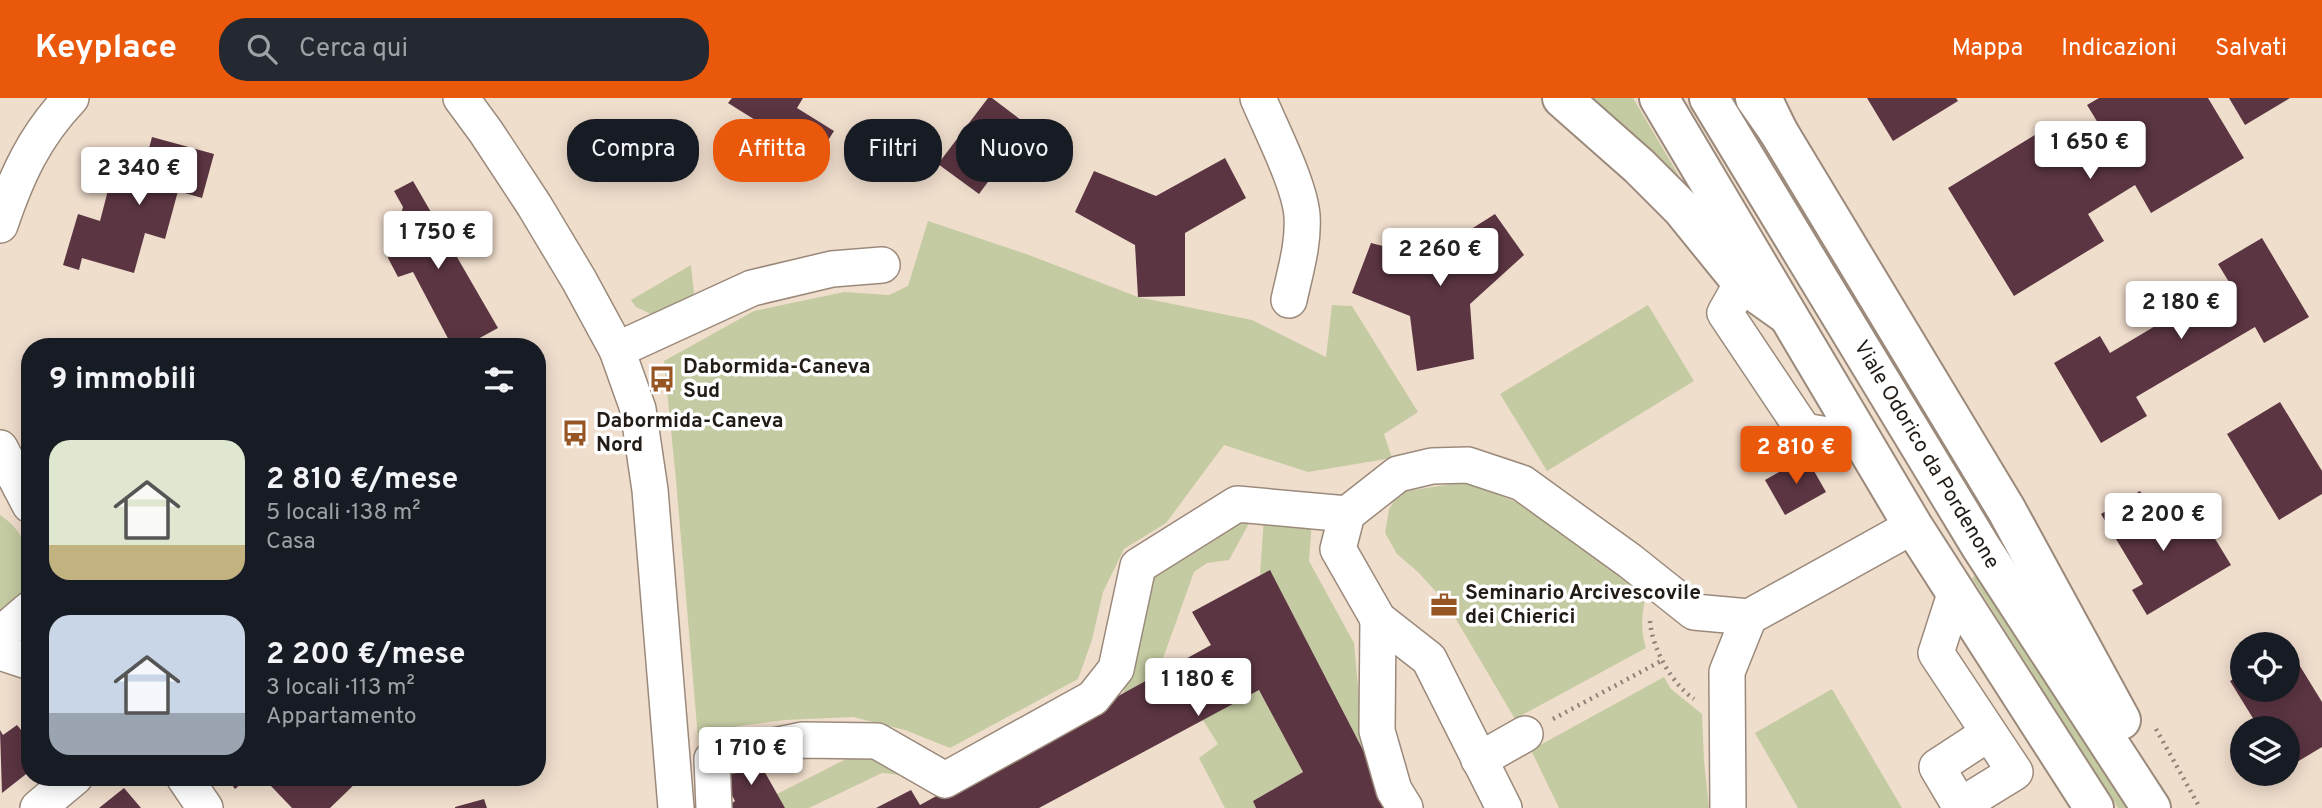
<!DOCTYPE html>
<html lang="it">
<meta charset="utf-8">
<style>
body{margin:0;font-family:Overpass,sans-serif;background:#242831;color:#f1f3f6;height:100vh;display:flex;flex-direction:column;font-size:26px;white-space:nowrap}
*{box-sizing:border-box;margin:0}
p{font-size:23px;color:#9ea1a6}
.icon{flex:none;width:38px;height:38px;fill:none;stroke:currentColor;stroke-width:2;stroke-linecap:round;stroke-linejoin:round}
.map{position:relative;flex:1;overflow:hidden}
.side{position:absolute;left:21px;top:240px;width:525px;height:448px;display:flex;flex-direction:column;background:#171b24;border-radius:28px;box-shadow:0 4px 18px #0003}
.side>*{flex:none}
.guide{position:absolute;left:567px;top:21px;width:665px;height:63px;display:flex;gap:14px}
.controls{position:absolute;left:2230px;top:534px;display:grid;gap:14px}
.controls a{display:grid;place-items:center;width:70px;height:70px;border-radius:50%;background:#171b24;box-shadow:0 4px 18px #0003;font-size:35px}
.price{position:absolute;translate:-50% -60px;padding:0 16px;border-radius:7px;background:#fff;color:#222;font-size:23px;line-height:46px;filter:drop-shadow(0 2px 4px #0008)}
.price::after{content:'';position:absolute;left:50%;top:42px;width:21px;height:16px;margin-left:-10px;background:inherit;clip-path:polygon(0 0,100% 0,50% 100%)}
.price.current{background:#ea580c;color:#fff}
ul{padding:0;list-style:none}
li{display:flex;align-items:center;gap:21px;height:175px;padding:0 28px}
li span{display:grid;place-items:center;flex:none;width:196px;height:140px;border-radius:21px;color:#555}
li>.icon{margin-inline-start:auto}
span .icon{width:84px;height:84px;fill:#fffc;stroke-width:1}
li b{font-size:30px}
h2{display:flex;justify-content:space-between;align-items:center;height:84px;padding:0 28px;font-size:30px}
.chip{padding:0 24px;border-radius:28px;background:#171b24;box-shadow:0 4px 18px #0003;font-size:24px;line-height:63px}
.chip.current{background:#ea580c;color:#fff}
header{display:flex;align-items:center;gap:42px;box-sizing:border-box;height:98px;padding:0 35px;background:#ea580c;color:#fff}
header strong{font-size:33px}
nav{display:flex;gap:38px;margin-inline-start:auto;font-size:24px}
.search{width:490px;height:63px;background:#242831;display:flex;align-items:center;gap:18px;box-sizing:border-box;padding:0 24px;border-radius:28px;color:#9ea1a6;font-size:26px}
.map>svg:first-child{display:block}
</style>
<header>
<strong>Keyplace</strong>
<div class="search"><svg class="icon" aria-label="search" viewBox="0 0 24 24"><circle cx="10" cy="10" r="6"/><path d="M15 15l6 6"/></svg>Cerca qui</div>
<nav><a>Mappa</a><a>Indicazioni</a><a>Salvati</a></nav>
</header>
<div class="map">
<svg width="2322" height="710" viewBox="0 0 2322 710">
<rect width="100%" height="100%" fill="#f0decd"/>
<!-- green -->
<g fill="#c4cba2">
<path d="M1589,0H1633L1679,78Z"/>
<path d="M928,123L1029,157L1138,199L1252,222L1326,259L1332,207L1352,208L1418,314L1384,336L1392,360L1308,374L1224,347L1166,425L1124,451L1103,494L1092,542L1078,581L950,650L905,632L853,619L785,622L738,628L698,640L676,382L664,263L754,213L844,194L889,197L908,188Z"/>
<path d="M691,167L694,195L691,201L653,217L636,209L631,202Z"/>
<path d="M1648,207L1694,283L1547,373L1500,296Z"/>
<path d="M1466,384L1516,404L1622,469L1647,490C1643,511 1639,529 1646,550L1515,621L1447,506L1418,474L1397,456L1385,435L1389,411L1400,394Z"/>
<path d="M0,417C37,441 42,491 0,514Z"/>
<path d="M1264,418L1312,423L1309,463L1354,545L1364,654L1270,473L1260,477Z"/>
<path d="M1252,420L1229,462L1207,465L1194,474L1157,577L1123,596L1148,475L1236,421Z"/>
<path d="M1979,475L2129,710H2118L1972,480Z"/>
<path d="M1664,579L1671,591L1702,616L1704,662L1709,710H1559L1531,652Z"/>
<path d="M1832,591L1902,710H1798L1755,635Z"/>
<path d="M1259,592L1303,674L1253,703L1256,710H1225L1199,660L1218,646L1203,622Z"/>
<path d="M862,653L909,678L882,675L809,710H785L777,696Z"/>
</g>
<!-- building -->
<g fill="#5b3542">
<path d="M732,0H803L797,10L834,33L806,77L758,47L768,30L728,5Z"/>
<path d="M988,0H992L1029,28L979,96L938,66Z"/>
<path d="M1867,0H1956L1958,3L1893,43Z"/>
<path d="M2099,0H2208L2244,60L2151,115L2135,87L2088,116L2104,143L2014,198L1948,90L2038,35L2055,63L2103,33L2087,7Z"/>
<path d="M2229,0H2290L2245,27Z"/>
<path d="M152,39L214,56L202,100L178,93L165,141L145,135L134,175L82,160L79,172L63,167L78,116L100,123L112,77L140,85Z"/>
<path d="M1225,60L1246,100L1185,135V198L1138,199L1135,147L1075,114L1094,73L1156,98Z"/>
<path d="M413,83L498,230L465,248H452L413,174L398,179L388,160L403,109L394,93Z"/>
<path d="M1495,116L1524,157L1470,206L1474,261L1417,273L1410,218L1352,195L1371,145L1427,159Z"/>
<path d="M2262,140L2309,219L2264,245L2255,229L2136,299L2147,318L2101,345L2054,265L2100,238L2110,255L2229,184L2218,166Z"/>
<path d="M2280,304L2322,373V396L2279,422L2227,336Z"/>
<path d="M1806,359L1826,394L1785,417L1765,382Z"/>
<path d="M2140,393L2170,442L2203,421L2231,467L2147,517L2132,492L2143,486L2101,416Z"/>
<path d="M1270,472L1393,710H1256L1253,703L1303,674L1259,592L1039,710H876L911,692L920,707L1211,547L1192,514Z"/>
<path d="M2287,547L2322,604V649L2287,670V630H2259L2230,583L2242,576V592H2287Z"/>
<path d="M17,627L30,643V673L2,695L0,632L3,637Z"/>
<path d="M755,657L785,710H725L735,703L721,677Z"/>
<path d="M226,679H249L235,691Z"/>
<path d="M280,679H362L330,710H292L271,688Z"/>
<path d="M124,690L141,710H99Z"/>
<path d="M484,701L487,710H455V709Z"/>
</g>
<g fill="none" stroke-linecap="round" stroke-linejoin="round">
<!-- minor casing -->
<g stroke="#9b8a7b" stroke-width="38">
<g id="minor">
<path d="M461,0L486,34L534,107L579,182L617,252L638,311L650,392L676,710"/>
<path d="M1258,0C1271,31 1299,85 1302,117C1304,146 1295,174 1289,202"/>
<path d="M0,127C17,77 34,39 71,0"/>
<path d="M1742,185L1725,215L1804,333L1864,343"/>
<path d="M617,252L752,190L832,171L882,167"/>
<path d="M0,350L30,407"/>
<path d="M1955,496L1936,555L2015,674L1960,708L1937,669L1989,635"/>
<path d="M1378,521L1377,633L1394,692L1405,710"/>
<path d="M0,537L30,511"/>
<path d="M0,554L30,564"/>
<path d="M1479,662L1525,636"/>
<path d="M184,679L205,710"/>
<path d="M38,710L75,679"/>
<path d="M714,710L712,661L802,642L877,643L945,682L1093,600L1116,571L1138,468L1237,406L1347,416"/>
<path d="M1504,710L1429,561L1378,521L1338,451L1347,416L1398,376L1432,368L1468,367L1522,385L1630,463L1694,514L1749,519L1913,428"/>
<path d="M1728,710L1727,574L1749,519"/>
</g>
</g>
<!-- major casing -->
<g stroke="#9b8a7b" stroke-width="42">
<g id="major">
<path d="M1659,0L1913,428L2094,710"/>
<path d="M1709,0L1981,449L2151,710"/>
<path d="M1763,2L1778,33L2006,411L2121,622"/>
</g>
</g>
<!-- highway casing -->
<g stroke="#9b8a7b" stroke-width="42">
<g id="highway">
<path d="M1562,0L1639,68L1682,111L1742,185L1787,217"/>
<path d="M1755,0L1778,33"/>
</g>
</g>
<!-- path -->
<g stroke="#8e8176" stroke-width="4.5" stroke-dasharray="2 5" stroke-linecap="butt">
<path d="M1650,523C1652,550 1671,585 1694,601"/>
<path d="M1553,621L1663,562"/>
<path d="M2156,631L2200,710"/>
</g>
<!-- minor -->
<use href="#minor" stroke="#fff" stroke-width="35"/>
<!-- major -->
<use href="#major" stroke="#fff" stroke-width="38"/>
<!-- highway -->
<use href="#highway" stroke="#fff" stroke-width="38"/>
</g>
<!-- icons -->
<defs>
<g id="bus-bare" transform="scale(2.1)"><path d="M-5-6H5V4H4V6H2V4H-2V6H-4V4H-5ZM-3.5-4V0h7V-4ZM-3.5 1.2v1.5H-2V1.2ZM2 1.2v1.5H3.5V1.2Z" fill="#985524" stroke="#fff" stroke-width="2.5" paint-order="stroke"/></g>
<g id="office-bare" transform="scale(2.1)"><path d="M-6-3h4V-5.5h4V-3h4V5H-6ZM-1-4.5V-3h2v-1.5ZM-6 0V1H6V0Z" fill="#985524" stroke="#fff" stroke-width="2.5" paint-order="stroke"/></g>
</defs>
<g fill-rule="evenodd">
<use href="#bus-bare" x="662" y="281"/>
<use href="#bus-bare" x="575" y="335"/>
<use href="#office-bare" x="1444" y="507"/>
</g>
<g text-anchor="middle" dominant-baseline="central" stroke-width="7" stroke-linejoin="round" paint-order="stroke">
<!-- poi labels -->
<g font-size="21" font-weight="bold" fill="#231c16" stroke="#fff" text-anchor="start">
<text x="683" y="269">Dabormida-Caneva<tspan x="683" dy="24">Sud</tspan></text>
<text x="596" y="323">Dabormida-Caneva<tspan x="596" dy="24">Nord</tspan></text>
<text x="1465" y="495">Seminario Arcivescovile<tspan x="1465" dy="24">dei Chierici</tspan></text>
</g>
<!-- street labels -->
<g font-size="21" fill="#231c16" stroke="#fff">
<text transform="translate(1926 357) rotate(59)">Viale Odorico da Pordenone</text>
</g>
</g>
</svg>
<div class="controls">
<a><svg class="icon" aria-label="locate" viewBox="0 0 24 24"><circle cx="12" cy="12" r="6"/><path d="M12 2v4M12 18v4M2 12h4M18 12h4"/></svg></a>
<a><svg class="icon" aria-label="layers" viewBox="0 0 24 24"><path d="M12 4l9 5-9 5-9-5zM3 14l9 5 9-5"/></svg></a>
</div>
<b class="price" style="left:2090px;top:83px">1 650 €</b>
<b class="price" style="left:139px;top:109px">2 340 €</b>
<b class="price" style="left:438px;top:173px">1 750 €</b>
<b class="price" style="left:1440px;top:190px">2 260 €</b>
<b class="price" style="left:2181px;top:243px">2 180 €</b>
<b class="price current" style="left:1796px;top:388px">2 810 €</b>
<b class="price" style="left:2163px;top:455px">2 200 €</b>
<b class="price" style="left:1198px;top:620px">1 180 €</b>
<b class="price" style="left:751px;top:689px">1 710 €</b>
<div class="guide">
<a class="chip">Compra</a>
<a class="chip current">Affitta</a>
<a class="chip">Filtri</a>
<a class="chip">Nuovo</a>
</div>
<section class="side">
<h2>9 immobili<svg class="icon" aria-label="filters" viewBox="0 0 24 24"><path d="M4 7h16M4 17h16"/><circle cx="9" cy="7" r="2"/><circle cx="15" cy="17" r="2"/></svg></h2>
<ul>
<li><span style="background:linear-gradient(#dfe7d0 75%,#c2b280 0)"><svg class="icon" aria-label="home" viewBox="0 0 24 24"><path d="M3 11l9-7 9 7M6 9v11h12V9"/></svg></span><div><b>2 810 €/mese</b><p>5 locali · 138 m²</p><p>Casa</p></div></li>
<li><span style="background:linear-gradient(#c9d6e8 70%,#9aa5b1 0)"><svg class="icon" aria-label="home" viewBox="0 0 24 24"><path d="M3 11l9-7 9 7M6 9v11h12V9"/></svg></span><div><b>2 200 €/mese</b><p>3 locali · 113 m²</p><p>Appartamento</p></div></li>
</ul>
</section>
</div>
